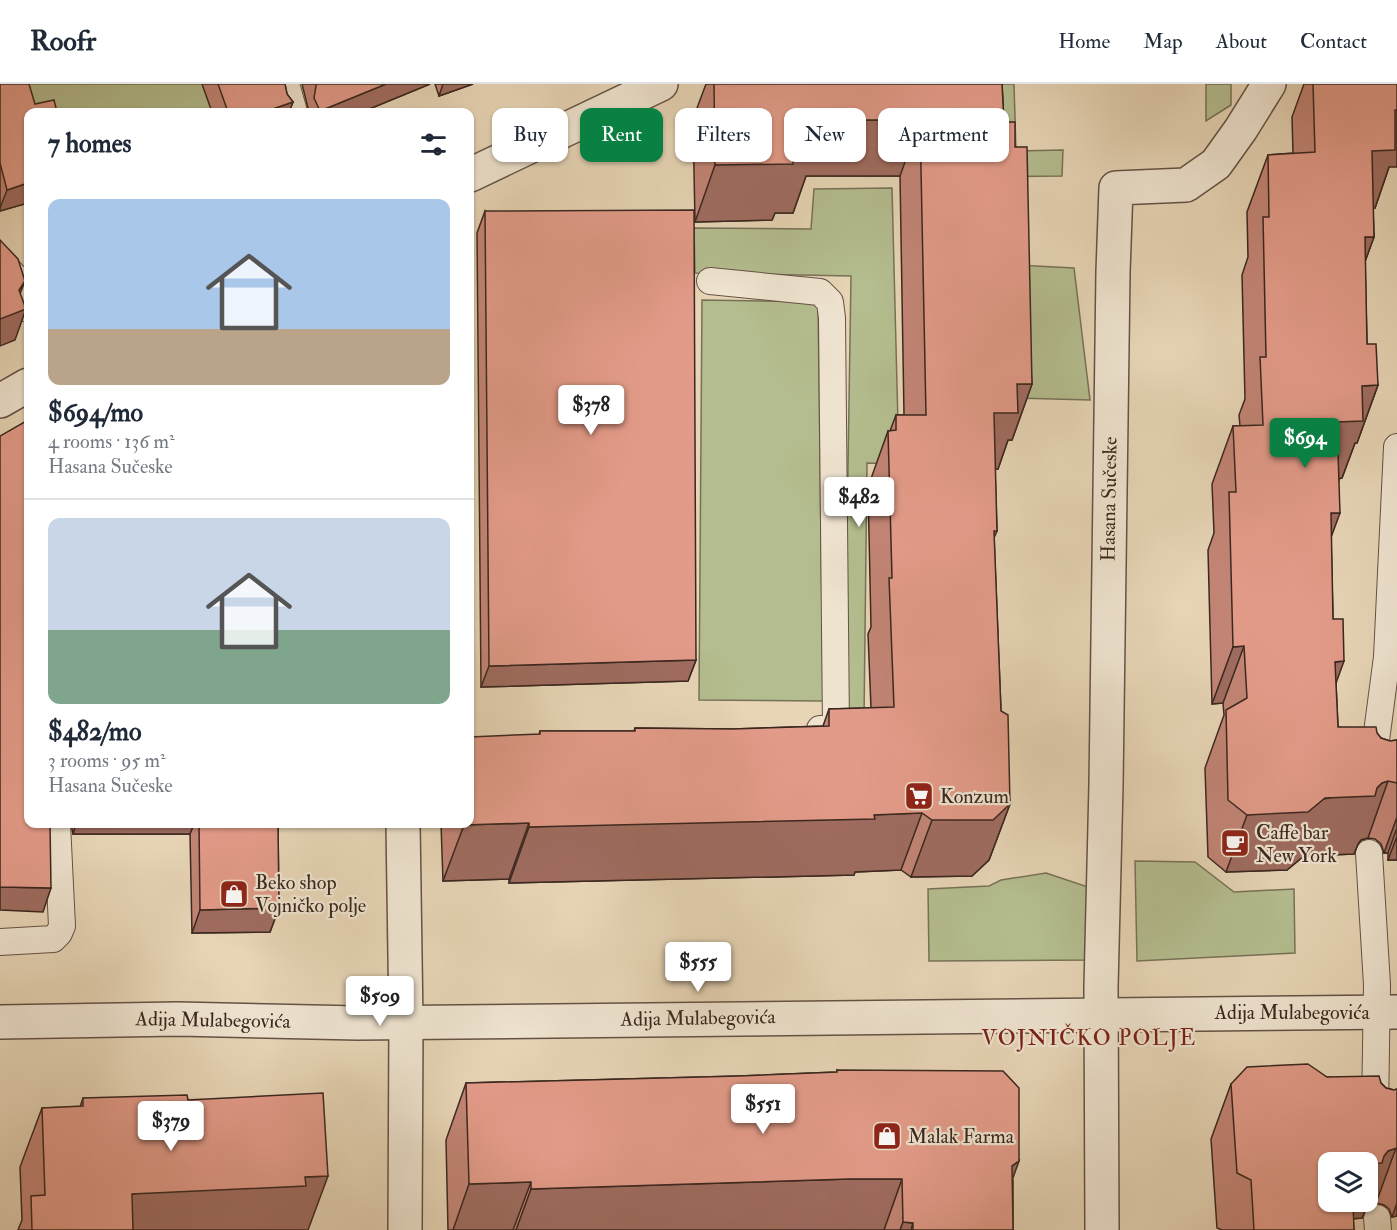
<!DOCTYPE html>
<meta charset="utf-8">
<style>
body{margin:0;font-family:"IM FELL Double Pica",serif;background:#f6f6f7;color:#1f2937;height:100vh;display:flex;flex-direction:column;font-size:22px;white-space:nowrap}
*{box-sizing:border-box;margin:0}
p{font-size:20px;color:#747a83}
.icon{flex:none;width:33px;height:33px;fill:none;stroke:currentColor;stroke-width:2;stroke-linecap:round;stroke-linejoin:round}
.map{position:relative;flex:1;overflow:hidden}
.drawer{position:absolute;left:24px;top:24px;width:450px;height:720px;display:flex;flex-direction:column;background:#fff;border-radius:12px;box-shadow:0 2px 4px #0004}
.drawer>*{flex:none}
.top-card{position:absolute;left:492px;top:24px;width:570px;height:54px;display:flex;gap:12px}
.controls{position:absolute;left:1318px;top:1068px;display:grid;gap:12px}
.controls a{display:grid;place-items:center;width:60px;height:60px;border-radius:12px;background:#fff;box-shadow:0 2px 4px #0004;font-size:30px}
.price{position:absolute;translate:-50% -51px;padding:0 14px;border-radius:6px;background:#fff;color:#222;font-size:20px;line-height:39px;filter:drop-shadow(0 2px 3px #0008)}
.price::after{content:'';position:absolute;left:50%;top:36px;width:18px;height:14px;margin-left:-9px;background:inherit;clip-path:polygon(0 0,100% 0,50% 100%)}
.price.selected{background:#0b8043;color:#fff}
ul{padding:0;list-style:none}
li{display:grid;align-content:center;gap:12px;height:318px;padding:0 24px}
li+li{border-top:2px solid #e0e1e3}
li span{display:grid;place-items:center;height:186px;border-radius:12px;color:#555}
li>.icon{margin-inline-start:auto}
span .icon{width:108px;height:108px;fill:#fffc;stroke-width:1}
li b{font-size:26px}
h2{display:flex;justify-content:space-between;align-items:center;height:72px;padding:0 24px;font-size:26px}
.chip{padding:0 21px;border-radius:12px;background:#fff;box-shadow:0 2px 4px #0004;font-size:21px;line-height:54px}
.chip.selected{background:#0b8043;color:#fff}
header{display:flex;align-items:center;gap:36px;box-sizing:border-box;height:84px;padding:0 30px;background:#fff;border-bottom:2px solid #e0e1e3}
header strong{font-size:28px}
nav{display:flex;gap:33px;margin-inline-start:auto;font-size:21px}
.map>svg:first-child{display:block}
</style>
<header>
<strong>Roofr</strong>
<nav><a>Home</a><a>Map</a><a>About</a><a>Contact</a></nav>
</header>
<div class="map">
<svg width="1397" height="1146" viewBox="0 0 1397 1146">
<rect width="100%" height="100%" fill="#e7d5b6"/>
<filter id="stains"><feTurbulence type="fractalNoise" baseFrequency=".00333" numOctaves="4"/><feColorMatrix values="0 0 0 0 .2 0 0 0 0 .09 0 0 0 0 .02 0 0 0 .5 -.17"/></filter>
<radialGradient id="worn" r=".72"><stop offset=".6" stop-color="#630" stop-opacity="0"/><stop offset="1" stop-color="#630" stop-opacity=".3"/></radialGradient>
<!-- green -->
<g fill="#b4bd8f" stroke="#777257" stroke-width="1.5">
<path d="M28,0H205L214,28H36Z"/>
<path d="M985,0H1014L1016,67L1063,66L1062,92L986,93Z"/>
<path d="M1206,0H1231V21L1206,37Z"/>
<path d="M892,104L899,380L867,379L864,636H844L851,192L695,189L694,144L811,145L814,105Z"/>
<path d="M1015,181L1074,184L1090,316L1015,314Z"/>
<path d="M702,216L818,218L823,617L699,616Z"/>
<path d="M1135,777L1195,778L1234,808L1294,805L1295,869L1137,877Z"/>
<path d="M1046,789L1088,803L1091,876L929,877L928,805L989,802L1001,796Z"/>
</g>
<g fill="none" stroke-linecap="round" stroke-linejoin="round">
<!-- service casing -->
<g stroke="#655245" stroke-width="28">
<g id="service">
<path d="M286,0L294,28"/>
<path d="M0,177L20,198L28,225"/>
<path d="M710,197L820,208L830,218L832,234L836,644L820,645"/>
<path d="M1373,679L1387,573L1397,363"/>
<path d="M1369,769L1377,901L1375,1027"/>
<path d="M0,858L53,855L59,849L62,842L57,740"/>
<path d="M1377,1134L1378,1146"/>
</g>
</g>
<!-- pedestrian casing -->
<g stroke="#655245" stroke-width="36">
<path id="pedestrian" d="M1102,1146L1101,903L1106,701L1113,188L1116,104L1186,101L1216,80L1241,45L1269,0"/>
</g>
<!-- minor casing -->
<g stroke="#655245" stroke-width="36">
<g id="minor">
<path d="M403,740L406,938L405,1146"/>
<path d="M0,938L178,935L358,939L1397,928"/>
</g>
</g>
<!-- tertiary casing -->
<g stroke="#655245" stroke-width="36">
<g id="tertiary">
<path d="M470,91L661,0"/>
<path d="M0,317L28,301"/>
</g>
</g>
<!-- service -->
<use href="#service" stroke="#efe4d0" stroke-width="26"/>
<!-- pedestrian -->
<use href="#pedestrian" stroke="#efe4d0" stroke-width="33"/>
<!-- minor -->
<use href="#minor" stroke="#efe4d0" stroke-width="33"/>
<!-- tertiary -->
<use href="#tertiary" stroke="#efe4d0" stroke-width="33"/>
</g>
<!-- wall -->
<g fill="#c38576" stroke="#3a271f" stroke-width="1.5">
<path d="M0,0L28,28V119L0,127Z"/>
<path d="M202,0H285L287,10L293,18L289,28H212Z"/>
<path d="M302,0H430L362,28H308V24Z"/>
<path d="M435,0H473L439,12Z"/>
<path d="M706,0H1002L1004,38L1015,63L1032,300L1012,356H1008L998,385H995L997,447L994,454L1001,627L1010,720L989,776L972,792L911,793L901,786L855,788L854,791L509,799V795L443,797L441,740H470L539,650L540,647H634L635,644L732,645L823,642L829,625L871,624L868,550L871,543L868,403L888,347H890L896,331H904L900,92H806L793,129H775L772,136L695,138L693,35Z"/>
<path d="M1304,0H1397L1389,83L1375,124H1373L1374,153L1365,177L1367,260L1378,301L1357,359H1355L1342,394L1339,395L1331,453L1333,535L1338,643L1377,649L1381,654L1390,657L1397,656V776H1388V769H1384L1381,760L1375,755L1368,754L1361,756L1358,760L1354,770L1304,772L1287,786L1226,788L1208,773L1205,684L1224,631L1223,619L1212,620L1208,466L1214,449L1212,400L1233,342H1240L1239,331L1245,315L1242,191L1248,173L1247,128L1268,71L1293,69L1292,33Z"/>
<path d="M485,127L696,576L688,597L481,603L477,149Z"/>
<path d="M71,740H278L279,824L270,848L192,849L190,750H73Z"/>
<path d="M837,986L1013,1096V1146H448L446,1056L466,999L739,992L837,988Z"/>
<path d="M1327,993L1381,999L1386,1004L1394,1006L1397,1005V1132L1392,1133L1389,1125L1384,1121L1376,1119L1368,1122L1366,1125L1362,1134L1353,1135L1354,1146H1222L1217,1144L1211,1055L1231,1000Z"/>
<path d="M83,1014L188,1016L308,1146H18L22,1136L20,1083L42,1024L80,1023Z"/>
</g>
<!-- shaded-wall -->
<g fill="#9f6c60" stroke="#3a271f" stroke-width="1.5">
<path d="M386,0H430L362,28H319L320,27Z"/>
<path d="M443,0H473L439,12Z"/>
<path d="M293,18L289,28H264Z"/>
<path d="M1395,26H1397V83H1389L1375,124H1351L1372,67Z"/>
<path d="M813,36H920L900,92H806L793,129H775L772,136L695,138L715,81L793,73Z"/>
<path d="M28,99V119L0,127V124L7,106Z"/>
<path d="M1365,153H1374L1353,211Z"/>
<path d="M25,197L13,228L26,225L15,256L0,262V235Z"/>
<path d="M1017,300H1032L1012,356H1008L998,385L973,386L994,329Z"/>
<path d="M1378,301L1357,359H1355L1342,394L1316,395L1337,338L1362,302Z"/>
<path d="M1331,429H1340L1319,486Z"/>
<path d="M1244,562L1223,619L1212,620L1233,563Z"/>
<path d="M696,576L688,597L481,603L489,582Z"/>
<path d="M1344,577L1323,635L1335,578Z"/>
<path d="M1388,697L1368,754L1361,756L1358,760L1354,770L1304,772L1287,786L1226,788L1247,731L1377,704L1382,699Z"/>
<path d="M1010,720L989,776L972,792L911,793L932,736Z"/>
<path d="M922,729L901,786L855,788L854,791L509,799L529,743Z"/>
<path d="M1397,733V744L1388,769H1384Z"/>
<path d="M529,739L509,795L443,797L464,741Z"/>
<path d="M76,740H194L190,750H73Z"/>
<path d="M1397,752V776H1388Z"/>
<path d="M0,803L51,804L43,828L0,826Z"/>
<path d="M279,824L270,848L192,849L200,826Z"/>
<path d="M1396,1064L1376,1119L1368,1122L1366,1125L1362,1134L1331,1136L1338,1118H1368V1080L1384,1072L1388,1067Z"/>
<path d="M1019,1077L999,1133L1012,1082Z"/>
<path d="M328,1092L308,1146H119L132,1110L305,1093Z"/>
<path d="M849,1095H902L884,1146H516L531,1105Z"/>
<path d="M531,1098L513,1146H453L469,1100Z"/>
<path d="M1397,1119V1132L1392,1133Z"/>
<path d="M903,1138L913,1139L911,1146H900Z"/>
</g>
<!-- building -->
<g fill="#e39b89" stroke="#3a271f" stroke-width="1.5">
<path d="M0,0H29L35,20L54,16L57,28H28V99L7,106L0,79Z"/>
<path d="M218,0H285L287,10L293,18L264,28H228Z"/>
<path d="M316,0H386L320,27L314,14L316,2Z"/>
<path d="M714,0H1002L1004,38H1015V63H1027L1032,300H1017L1018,329H994L997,447H994L1001,627L1008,631L1010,720L993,736H932L922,729L874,731L875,735L529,743V739L464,741V740H470V653L540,650V647H635V644L732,645L829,642V625L894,623L889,494H892L888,347L896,346V331H926L920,36H813L814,72L793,73V80L715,81Z"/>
<path d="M1313,0H1397V26H1395V66L1372,67L1374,153H1365L1367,260H1376L1378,301L1362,302L1363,337L1337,338L1340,429H1331L1333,535H1343L1344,577L1335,578L1338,643H1376L1377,649L1381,654L1390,657L1397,656V699L1388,697L1382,699L1377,704L1375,712L1325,714L1308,728L1247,731L1228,716L1226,626L1247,614L1244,562L1233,563L1229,408H1236L1233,342L1263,341L1260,273H1266L1263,133H1269L1268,71L1315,68Z"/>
<path d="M694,126L696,576L489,582L485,127Z"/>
<path d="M0,156L18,175L25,197L19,206L26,225L0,235Z"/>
<path d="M28,336V740H50L51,804L0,803V352Z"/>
<path d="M199,740H278L279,824L200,826Z"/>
<path d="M1308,980L1327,993L1379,992L1381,999L1386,1004L1394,1006L1397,1005V1064L1388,1067L1384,1072L1382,1079L1368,1080V1078H1329V1118H1353L1354,1146H1254L1251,1096L1237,1089L1231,1000L1247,983Z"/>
<path d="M837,986L1003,987L1019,1004V1077L1012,1082L1013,1146H913V1139L903,1138L902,1095H849L531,1105V1098L469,1100L466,999L739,992L837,988Z"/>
<path d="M323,1009L328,1092L305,1093L306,1102L132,1110L133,1146H32L31,1112L45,1111L42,1024L83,1022V1014L187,1011L188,1016Z"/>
</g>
<!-- icons -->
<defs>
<g id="supermarket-square" transform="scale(1.5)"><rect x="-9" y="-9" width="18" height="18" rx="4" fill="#8f2418" stroke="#efe4d0"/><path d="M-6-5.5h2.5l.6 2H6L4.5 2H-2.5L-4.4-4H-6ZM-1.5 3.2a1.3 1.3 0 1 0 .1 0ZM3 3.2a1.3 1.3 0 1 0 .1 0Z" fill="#fff"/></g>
<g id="cafe-square" transform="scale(1.5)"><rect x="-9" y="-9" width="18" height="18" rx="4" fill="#8f2418" stroke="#efe4d0"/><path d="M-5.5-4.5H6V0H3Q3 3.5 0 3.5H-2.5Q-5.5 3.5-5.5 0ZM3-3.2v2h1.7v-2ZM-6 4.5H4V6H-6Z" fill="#fff"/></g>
<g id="shop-square" transform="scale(1.5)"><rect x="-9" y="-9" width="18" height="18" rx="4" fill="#8f2418" stroke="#efe4d0"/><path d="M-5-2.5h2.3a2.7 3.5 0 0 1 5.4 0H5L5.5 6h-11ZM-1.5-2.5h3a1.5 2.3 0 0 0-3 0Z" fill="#fff"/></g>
</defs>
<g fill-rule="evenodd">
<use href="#supermarket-square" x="919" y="712"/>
<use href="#cafe-square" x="1235" y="759"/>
<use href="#shop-square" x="234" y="810"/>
<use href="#shop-square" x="887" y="1052"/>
</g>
<g text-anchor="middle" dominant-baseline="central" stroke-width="4.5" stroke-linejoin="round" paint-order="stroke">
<!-- street labels -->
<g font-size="20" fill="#3a271f" stroke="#efe4d0">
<text transform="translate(1109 415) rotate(-89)">Hasana Sučeske</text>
<text x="1292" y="928">Adija Mulabegovića</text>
<text transform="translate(698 934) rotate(-1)">Adija Mulabegovića</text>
<text transform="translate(213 936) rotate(1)">Adija Mulabegovića</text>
</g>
<!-- poi labels -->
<g font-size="20" fill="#3a271f" stroke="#efe4d0" text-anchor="start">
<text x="940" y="712">Konzum</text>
<text x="1256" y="748">Caffe bar<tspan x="1256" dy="23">New York</tspan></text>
<text x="255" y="798">Beko shop<tspan x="255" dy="23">Vojničko polje</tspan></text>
<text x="908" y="1052">Malak Farma</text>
</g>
<!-- quarter labels -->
<g font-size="22" letter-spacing="1.5" fill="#7a1f14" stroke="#efe4d0">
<text x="1089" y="954">VOJNIČKO POLJE</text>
</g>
</g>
<rect width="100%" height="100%" filter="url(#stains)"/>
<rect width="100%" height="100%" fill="url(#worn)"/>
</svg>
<div class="controls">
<a><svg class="icon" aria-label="layers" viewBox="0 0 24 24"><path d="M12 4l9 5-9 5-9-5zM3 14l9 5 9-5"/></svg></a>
</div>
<b class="price" style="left:591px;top:352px">$378</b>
<b class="price selected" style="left:1305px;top:385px">$694</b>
<b class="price" style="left:859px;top:444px">$482</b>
<b class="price" style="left:698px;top:909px">$555</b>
<b class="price" style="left:380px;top:943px">$509</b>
<b class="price" style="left:763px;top:1051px">$551</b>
<b class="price" style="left:171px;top:1068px">$379</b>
<div class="top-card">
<a class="chip">Buy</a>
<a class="chip selected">Rent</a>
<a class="chip">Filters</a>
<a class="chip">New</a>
<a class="chip">Apartment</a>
</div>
<section class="drawer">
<h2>7 homes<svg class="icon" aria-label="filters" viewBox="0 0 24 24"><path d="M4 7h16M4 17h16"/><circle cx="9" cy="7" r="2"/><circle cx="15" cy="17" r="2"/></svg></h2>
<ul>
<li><span style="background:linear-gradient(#a9c7e8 70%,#b9a48a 0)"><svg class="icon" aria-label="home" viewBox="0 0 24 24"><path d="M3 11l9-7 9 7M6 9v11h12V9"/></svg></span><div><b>$694/mo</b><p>4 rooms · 136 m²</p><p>Hasana Sučeske</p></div></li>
<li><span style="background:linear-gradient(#c9d6e8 60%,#7fa58c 0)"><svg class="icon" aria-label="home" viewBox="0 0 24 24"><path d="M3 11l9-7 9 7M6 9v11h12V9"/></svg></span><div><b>$482/mo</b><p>3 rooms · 95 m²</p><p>Hasana Sučeske</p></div></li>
</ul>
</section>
</div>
